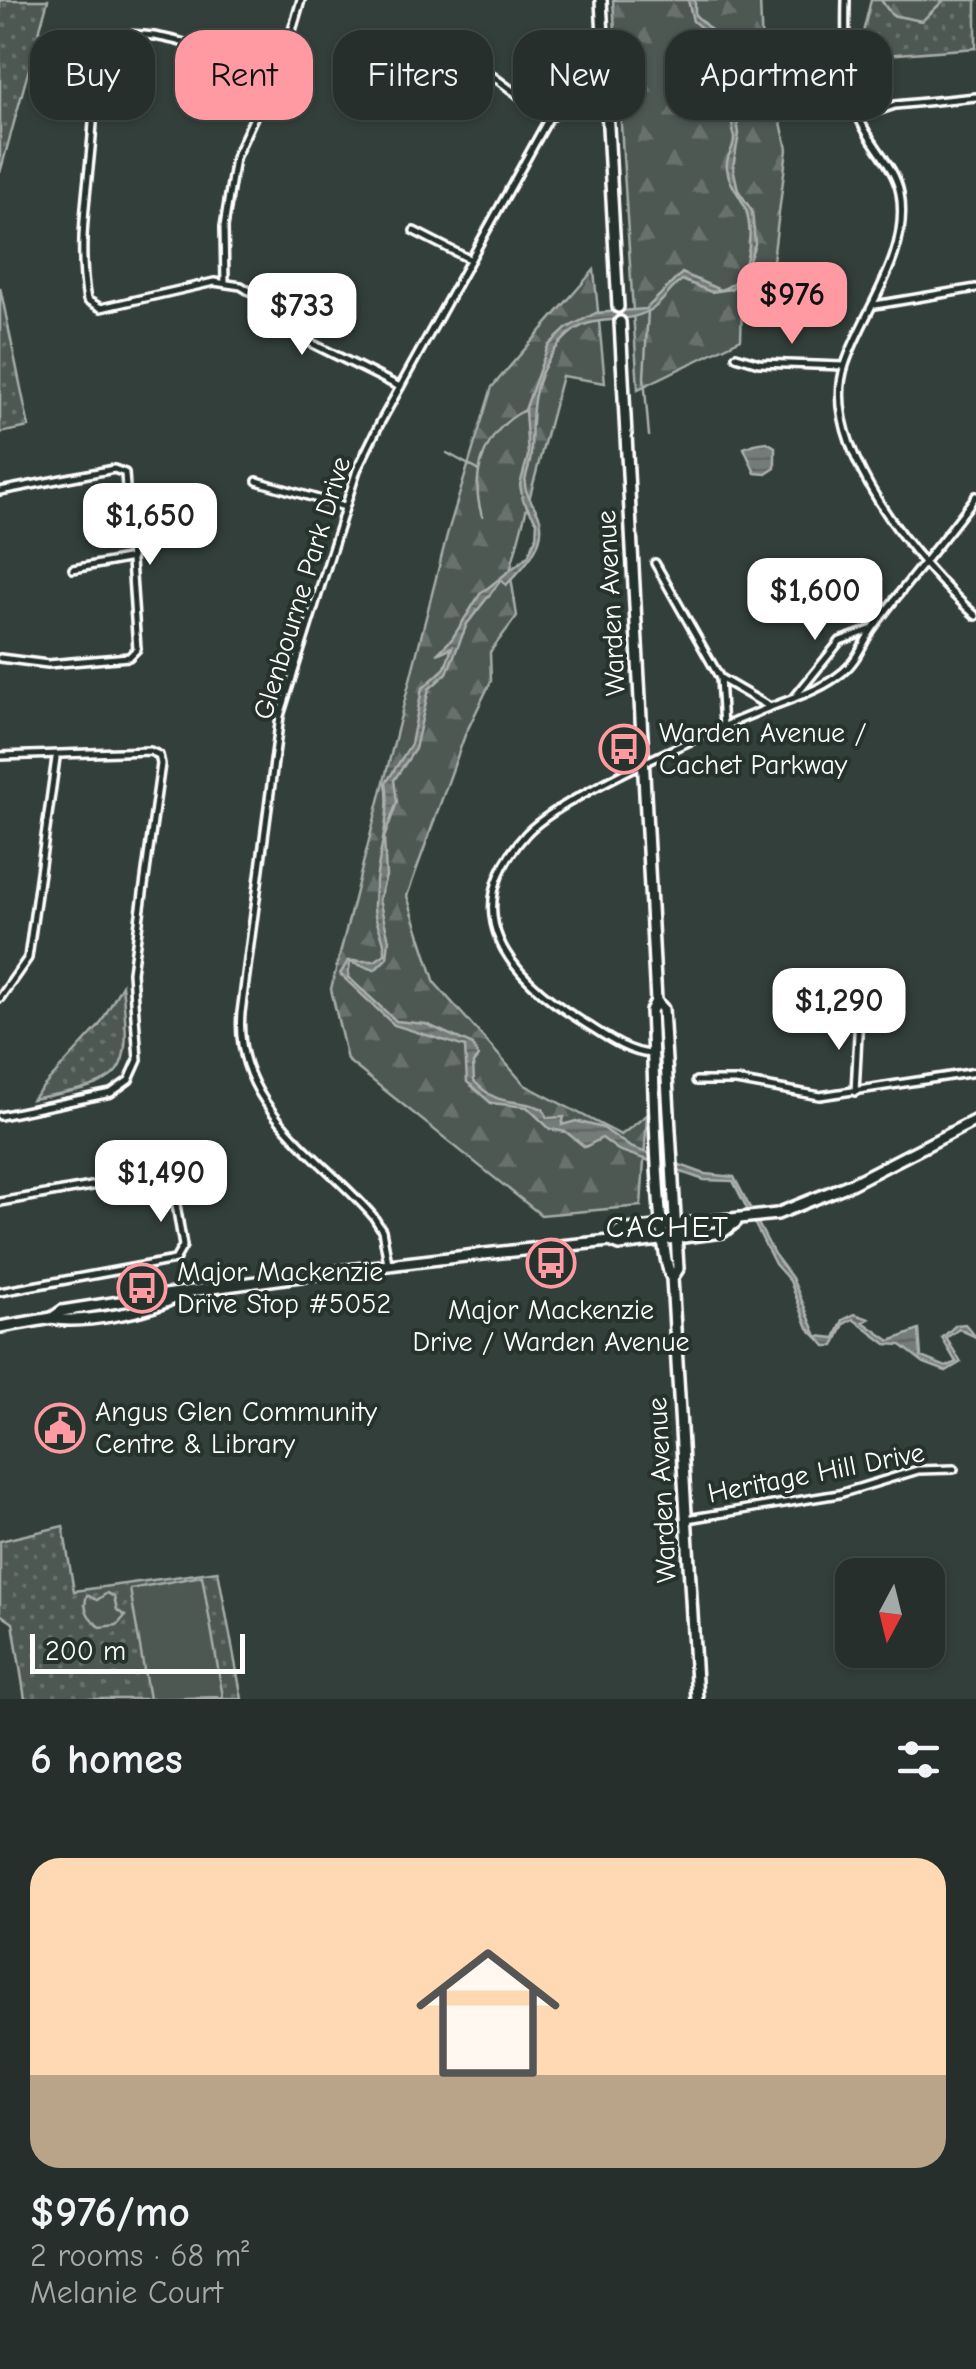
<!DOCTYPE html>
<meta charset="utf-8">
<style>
body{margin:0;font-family:"Comic Neue",sans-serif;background:#2e3734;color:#f1f3f6;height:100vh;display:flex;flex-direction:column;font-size:38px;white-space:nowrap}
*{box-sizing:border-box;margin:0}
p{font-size:32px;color:#a4a9a9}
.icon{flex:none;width:55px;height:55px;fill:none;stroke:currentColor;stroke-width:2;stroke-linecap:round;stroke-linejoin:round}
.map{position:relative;height:1699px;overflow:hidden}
.side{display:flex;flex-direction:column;background:#262f2c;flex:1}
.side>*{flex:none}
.guide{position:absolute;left:30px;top:30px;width:918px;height:90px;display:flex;gap:20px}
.needle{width:65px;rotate:187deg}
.fabs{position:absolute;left:835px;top:1558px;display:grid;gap:20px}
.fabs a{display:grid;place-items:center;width:110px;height:110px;border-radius:20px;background:#262f2c;box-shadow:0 2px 8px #0004,0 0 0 2px #424a48;font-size:50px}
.scale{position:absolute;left:30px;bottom:25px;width:215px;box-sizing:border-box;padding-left:10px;border:5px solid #fff;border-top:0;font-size:28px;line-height:35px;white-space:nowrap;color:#fff;-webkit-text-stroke:8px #26332d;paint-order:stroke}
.price{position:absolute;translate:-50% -85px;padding:0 22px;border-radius:20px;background:#fff;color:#222;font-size:32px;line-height:65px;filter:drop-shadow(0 2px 5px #0008)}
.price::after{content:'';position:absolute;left:50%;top:60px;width:30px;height:22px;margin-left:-15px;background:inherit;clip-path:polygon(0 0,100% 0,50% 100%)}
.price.on{background:#ff9aa2;color:#111}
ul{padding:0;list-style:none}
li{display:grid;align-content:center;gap:20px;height:530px;padding:0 30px}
li span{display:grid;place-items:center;height:310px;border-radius:30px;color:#555}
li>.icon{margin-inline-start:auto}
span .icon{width:180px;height:180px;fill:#fffc;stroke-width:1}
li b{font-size:42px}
h2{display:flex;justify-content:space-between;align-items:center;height:120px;padding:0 30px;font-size:42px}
.tag{padding:0 35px;border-radius:30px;background:#262f2c;box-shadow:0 2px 8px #0004,0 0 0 2px #424a48;font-size:35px;line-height:90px}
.tag.on{background:#ff9aa2;color:#111}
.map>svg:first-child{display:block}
</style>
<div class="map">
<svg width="976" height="1699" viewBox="0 0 976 1699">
<defs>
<pattern id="green-dots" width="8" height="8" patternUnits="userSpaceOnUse" patternTransform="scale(2.5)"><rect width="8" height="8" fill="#4d5853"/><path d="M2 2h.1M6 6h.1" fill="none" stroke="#68716d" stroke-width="1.8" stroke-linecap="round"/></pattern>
<pattern id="forest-firs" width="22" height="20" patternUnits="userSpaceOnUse" patternTransform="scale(2.5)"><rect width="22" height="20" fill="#4d5853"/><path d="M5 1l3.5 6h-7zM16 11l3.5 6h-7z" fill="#68716d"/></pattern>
<pattern id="water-rules" width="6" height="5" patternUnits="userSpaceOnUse" patternTransform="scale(2.5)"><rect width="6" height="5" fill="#737b78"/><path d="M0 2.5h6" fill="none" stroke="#606462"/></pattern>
</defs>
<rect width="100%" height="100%" fill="#333f3a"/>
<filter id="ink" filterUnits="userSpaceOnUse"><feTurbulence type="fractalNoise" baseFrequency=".01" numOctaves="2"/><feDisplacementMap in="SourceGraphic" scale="20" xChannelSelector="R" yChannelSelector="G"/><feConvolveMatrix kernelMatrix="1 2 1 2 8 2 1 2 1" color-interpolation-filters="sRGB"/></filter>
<g filter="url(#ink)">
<!-- green -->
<g fill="url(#green-dots)" stroke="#a6aca9" stroke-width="2.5">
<path d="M0,0H48L0,173Z"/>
<path d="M871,0H881L892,15L922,21L944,0H976V48L857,57Z"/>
<path d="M0,287L29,427L0,433Z"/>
<path d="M122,985C133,1082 124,1082 32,1099L99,1026Z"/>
<path d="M63,1526L74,1591L218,1571L242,1699H25L13,1623L0,1614V1541Z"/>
</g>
<!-- forest -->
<g fill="url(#forest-firs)" stroke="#a6aca9" stroke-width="2.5">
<path d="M613,0H760L763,78L778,109L787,149L772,268L759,291L742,306L741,339L638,389Z"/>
<path d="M881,0H944L922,21L892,15Z"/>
<path d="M594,270L605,383L562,376L510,571L517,616L490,652L491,681L465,735L407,896L435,983L525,1085L621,1135L647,1115L641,1206L541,1215L347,1060L331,989L447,535L492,387Z"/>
</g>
<!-- pitch -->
<g fill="#4d5853" stroke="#a6aca9" stroke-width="2.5">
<path d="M202,1576L223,1697L149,1699L130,1589Z"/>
<path d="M107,1593L114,1597L117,1610L125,1616L117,1625L100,1627C89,1618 82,1610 87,1595L97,1600Z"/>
</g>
<!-- water -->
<g fill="url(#water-rules)" stroke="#abb0ae" stroke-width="2.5">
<path d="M688,0H695V15L713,32V71L721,85L730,88L735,105L739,134L733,167L738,190L752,211L755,244L743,277L731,289L711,292L682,280C669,289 663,304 649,311C612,330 587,305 554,351C530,384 532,416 531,454C531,464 525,474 525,484C525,497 537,507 540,519C547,545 522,569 506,585L501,580L467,624L447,673L429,689L415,749L394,780L397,802L384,838L386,876L379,900L389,940L387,958L375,970L350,962L348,977L396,1021L426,1024L473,1045L478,1057L473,1063L474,1081C501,1110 513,1096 543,1109L547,1118L564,1117L562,1125L576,1121L603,1128L630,1147L705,1174L734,1177L774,1254L792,1278L817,1336L835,1338L843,1320L855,1314L869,1319L863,1322L890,1341L919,1330L921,1357L946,1367L956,1362L942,1338L956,1325L965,1324L976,1337L959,1329L946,1338L961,1362L946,1371L924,1363L901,1345L886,1344L853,1319L844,1324L834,1346H826L808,1328L790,1281L775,1264L733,1181L704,1180L618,1150L602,1138L585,1147L566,1132L550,1129L527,1107L491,1103L467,1082L465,1047L394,1025L340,974L348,961H375L385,954C386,936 374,924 374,908C373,868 393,819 386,783L411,744L422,689L445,668L452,647L437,654L452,639L480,594L528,556L536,538L537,522L523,500L520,485L528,456L525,410L548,346L567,328L596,313L646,309L682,273L720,290C750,281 754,235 746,210C741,195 729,186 727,168C725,156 734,150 734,139C734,122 725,111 730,94L712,82L705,50L706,32L693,21Z"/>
<path d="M754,444L767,442L775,447V468L766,474L755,473L744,448Z"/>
</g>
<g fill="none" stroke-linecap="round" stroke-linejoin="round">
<!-- stream -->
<g stroke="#abb0ae" stroke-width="2.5">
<path d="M648,311L644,377L649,436"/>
<path d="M447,453L478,470"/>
<path d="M482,516C469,474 486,429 525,410"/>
</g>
<!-- minor casing -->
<g stroke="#fff" stroke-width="12">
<g id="minor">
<path d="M846,0C845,39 845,84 860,120C871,145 895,166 900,193C911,256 863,310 845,365C818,446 919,565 976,616"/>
<path d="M490,74L549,118"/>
<path d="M271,79C227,59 143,15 96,44L91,56C103,138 72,219 87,300L101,308L214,282L241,286L264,300L307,341L400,387"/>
<path d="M566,107L563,81L572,62"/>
<path d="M859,117L895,105L976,97"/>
<path d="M414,231L469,259"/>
<path d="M225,283L224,227L235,158L288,44L301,0"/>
<path d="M875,305L976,288"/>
<path d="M736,356L759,363L844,366"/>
<path d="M257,481L345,507"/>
<path d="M0,491L114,469L125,473L137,649L129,657L48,664L0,658"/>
<path d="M655,563L720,678"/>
<path d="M73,569L132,558"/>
<path d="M794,698L840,641L870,630"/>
<path d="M723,727L720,678L770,707"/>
<path d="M0,756L150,751L159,755L161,764L132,972L138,1060L129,1080L111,1093L0,1116"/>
<path d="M0,998L28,958L56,758"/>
<path d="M651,1054C626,1052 604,1035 583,1022C508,976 455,914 526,834C561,796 715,729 768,708C795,697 820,691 843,672C857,661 863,642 873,628C906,583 943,541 976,496"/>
<path d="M696,1081H736L820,1096L976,1072"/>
<path d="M855,1092L859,1015"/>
<path d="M0,1202L166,1173L172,1181L183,1246L175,1260L0,1292"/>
<path d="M388,1263L382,1230L373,1216C320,1155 233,1106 241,1013L280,716L357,470L379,425L549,118L581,101L607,97"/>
<path d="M687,1519L839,1494L918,1470L954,1469"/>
</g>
</g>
<!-- primary casing -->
<g stroke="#fff" stroke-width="16">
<g id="primary">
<path d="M601,0L618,307"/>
<path d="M620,322L656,1001L651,1011C654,1056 655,1251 672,1278L697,1699"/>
<path d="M656,1001L663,1009L678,1269L672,1278"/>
<path d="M610,1241L619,1231L777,1214L851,1184L976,1120"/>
<path d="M52,1318C78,1325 154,1311 177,1296"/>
<path d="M0,1327L52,1318L62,1311C244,1281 426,1259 610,1241L620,1245L723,1232L736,1222"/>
</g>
</g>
<!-- minor -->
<use href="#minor" stroke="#26332d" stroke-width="5"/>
<!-- primary -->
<use href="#primary" stroke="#26332d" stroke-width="9"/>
</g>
</g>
<!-- icons -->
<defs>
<g id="bus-ring" transform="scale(2.5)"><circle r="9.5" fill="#26332d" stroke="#ff9aa2" stroke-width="1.5"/><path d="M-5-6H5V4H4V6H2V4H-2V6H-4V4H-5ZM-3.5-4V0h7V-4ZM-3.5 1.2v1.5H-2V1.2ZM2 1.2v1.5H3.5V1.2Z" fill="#ff9aa2"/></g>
<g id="civic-ring" transform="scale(2.5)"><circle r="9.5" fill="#26332d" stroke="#ff9aa2" stroke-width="1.5"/><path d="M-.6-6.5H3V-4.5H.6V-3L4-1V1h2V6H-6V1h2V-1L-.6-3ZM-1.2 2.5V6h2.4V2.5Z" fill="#ff9aa2"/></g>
</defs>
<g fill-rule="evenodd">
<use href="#bus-ring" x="624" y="749"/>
<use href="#bus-ring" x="551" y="1263"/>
<use href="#bus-ring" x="142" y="1288"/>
<use href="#civic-ring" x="60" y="1428"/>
</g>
<g text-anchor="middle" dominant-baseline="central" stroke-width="8" stroke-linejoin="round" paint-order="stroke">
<!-- street labels -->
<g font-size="28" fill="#fff" stroke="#26332d">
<text transform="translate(302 588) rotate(-73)">Glenbourne Park Drive</text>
<text transform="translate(611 603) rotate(-93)">Warden Avenue</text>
<text transform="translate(816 1473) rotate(-11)">Heritage Hill Drive</text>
<text transform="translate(662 1490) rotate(-93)">Warden Avenue</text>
</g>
<!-- poi labels -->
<g font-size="28" fill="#fff" stroke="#26332d" text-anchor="start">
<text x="659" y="733">Warden Avenue /<tspan x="659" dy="32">Cachet Parkway</tspan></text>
<text x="177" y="1272">Major Mackenzie<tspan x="177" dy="32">Drive Stop #5052</tspan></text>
<text x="551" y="1310" text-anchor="middle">Major Mackenzie<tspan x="551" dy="32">Drive / Warden Avenue</tspan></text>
<text x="95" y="1412">Angus Glen Community<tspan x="95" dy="32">Centre &amp; Library</tspan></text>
</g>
<!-- neighbourhood labels -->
<g font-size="30" letter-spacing="2.5" fill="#fff" stroke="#26332d">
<text x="668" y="1227">CACHET</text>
</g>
</g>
</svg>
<div class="fabs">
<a><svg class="needle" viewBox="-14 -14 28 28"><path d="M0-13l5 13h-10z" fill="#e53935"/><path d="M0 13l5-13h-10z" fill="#a4a9a9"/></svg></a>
</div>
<div class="scale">200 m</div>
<b class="price on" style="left:792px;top:347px">$976</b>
<b class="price" style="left:302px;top:358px">$733</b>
<b class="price" style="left:150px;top:568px">$1,650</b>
<b class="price" style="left:815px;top:643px">$1,600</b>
<b class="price" style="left:839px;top:1053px">$1,290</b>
<b class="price" style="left:161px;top:1225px">$1,490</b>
<div class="guide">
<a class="tag">Buy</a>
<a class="tag on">Rent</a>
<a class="tag">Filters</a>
<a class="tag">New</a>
<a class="tag">Apartment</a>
</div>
</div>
<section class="side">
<h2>6 homes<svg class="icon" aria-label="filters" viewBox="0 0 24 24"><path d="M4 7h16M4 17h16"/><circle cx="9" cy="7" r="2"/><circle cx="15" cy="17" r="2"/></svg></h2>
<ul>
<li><span style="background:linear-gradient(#ffd9b3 70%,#b9a48a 0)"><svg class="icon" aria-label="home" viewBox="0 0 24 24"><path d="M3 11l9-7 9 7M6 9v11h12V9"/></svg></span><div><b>$976/mo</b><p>2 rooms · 68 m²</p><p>Melanie Court</p></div></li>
</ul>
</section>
